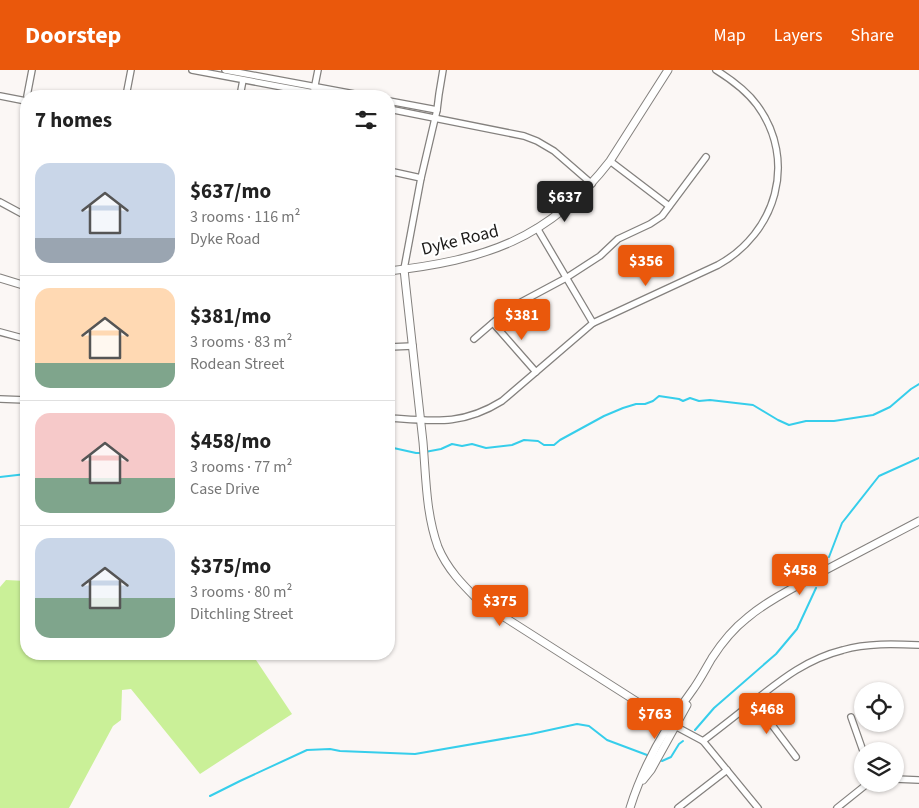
<!DOCTYPE html>
<meta charset="utf-8">
<style>
body{margin:0;font-family:"Source Sans 3",sans-serif;background:#f2f2f2;color:#222;height:100vh;display:flex;flex-direction:column;font-size:19px;white-space:nowrap}
*{box-sizing:border-box;margin:0}
p{font-size:16px;color:#767676}
.icon{flex:none;width:28px;height:28px;fill:none;stroke:currentColor;stroke-width:2;stroke-linecap:round;stroke-linejoin:round}
.map{position:relative;flex:1;overflow:hidden}
.details{position:absolute;left:20px;top:20px;width:375px;height:570px;display:flex;flex-direction:column;background:#fff;border-radius:20px;box-shadow:0 1px 4px #0004}
.details>*{flex:none}
.controls{position:absolute;left:854px;top:612px;display:grid;gap:10px}
.controls a{display:grid;place-items:center;width:50px;height:50px;border-radius:50%;background:#fff;box-shadow:0 1px 4px #0004;font-size:25px}
.price{position:absolute;translate:-50% -42px;padding:0 11px;border-radius:5px;background:#ea580c;color:#fff;font-size:16px;line-height:32px;filter:drop-shadow(0 1px 2px #0008)}
.price::after{content:'';position:absolute;left:50%;top:30px;width:15px;height:11px;margin-left:-8px;background:inherit;clip-path:polygon(0 0,100% 0,50% 100%)}
.price.current{background:#222;color:#fff}
ul{padding:0;list-style:none}
li{display:flex;align-items:center;gap:15px;height:125px;padding:0 15px}
li+li{border-top:1px solid #e0e0e0}
li span{display:grid;place-items:center;flex:none;width:140px;height:100px;border-radius:15px;color:#555}
li>.icon{margin-inline-start:auto}
span .icon{width:60px;height:60px;fill:#fffc;stroke-width:1}
li b{font-size:21px}
h2{display:flex;justify-content:space-between;align-items:center;height:60px;padding:0 15px;font-size:21px}
header{display:flex;align-items:center;gap:30px;box-sizing:border-box;height:70px;padding:0 25px;background:#ea580c;color:#fff}
header strong{font-size:24px}
nav{display:flex;gap:28px;margin-inline-start:auto;font-size:18px}
.map>svg:first-child{display:block}
</style>
<header>
<strong>Doorstep</strong>
<nav><a>Map</a><a>Layers</a><a>Share</a></nav>
</header>
<div class="map">
<svg width="919" height="738" viewBox="0 0 919 738">
<rect width="100%" height="100%" fill="#fbf7f5"/>
<!-- green -->
<path fill="#caf098" d="M6,510L26,511V584H252L292,644L200,704L131,619L122,620L121,650L113,656L69,738H0V517Z"/>
<g fill="none" stroke-linecap="round" stroke-linejoin="round">
<!-- stream -->
<g stroke="#36ceeb" stroke-width="2">
<path d="M389,377L416,383H421"/>
<path d="M425,382L441,379L452,374L462,376L472,374L486,378L512,375L524,370L538,371L544,375H554L560,370L604,346L623,338L636,334H645L653,331L659,326L679,329L683,331L690,328L699,331L710,330L753,335L778,350L789,355L806,351H834L873,345L890,337L911,319L919,314"/>
<path d="M0,407L26,404"/>
<path d="M829,487L842,453L879,406L919,388"/>
<path d="M695,660L714,638L776,584L797,559L816,518"/>
<path d="M662,691L671,687L679,674L683,671"/>
<path d="M210,726L240,711L307,680L330,679L340,681L415,684L531,664L577,654L589,656L607,670L647,685"/>
</g>
<!-- minor casing -->
<g stroke="#84817e" stroke-width="8">
<g id="minor">
<path d="M192,0L330,26"/>
<path d="M225,0L365,26"/>
<path d="M314,20L318,0"/>
<path d="M0,26L26,31"/>
<path d="M27,26L32,0"/>
<path d="M126,26L131,0"/>
<path d="M240,26L243,10"/>
<path d="M389,31L437,40"/>
<path d="M389,39L524,66L537,71L554,81L592,114"/>
<path d="M610,91L669,136"/>
<path d="M389,101L421,108"/>
<path d="M0,132L26,146"/>
<path d="M537,158L593,253"/>
<path d="M404,199L421,108L437,40L439,24L443,0"/>
<path d="M493,253L536,302"/>
<path d="M0,262L26,269"/>
<path d="M474,269L510,238L566,208L600,186L618,169L650,154L662,146L706,87"/>
<path d="M389,277L413,276"/>
<path d="M0,329L26,330"/>
<path d="M25,330L26,312"/>
<path d="M389,348C433,351 462,356 502,331L593,253L718,195C776,163 798,91 757,35C746,20 732,10 716,0"/>
<path d="M754,631L796,687"/>
<path d="M851,647L863,681"/>
<path d="M675,656L703,671L758,738"/>
<path d="M703,671C720,658 737,645 754,631C782,609 807,589 843,580C867,573 894,574 919,575"/>
<path d="M895,709L919,710"/>
<path d="M678,738L727,700"/>
<path d="M837,738L867,714"/>
</g>
</g>
<!-- tertiary casing -->
<g stroke="#84817e" stroke-width="9">
<g id="tertiary">
<path d="M404,199C410,257 417,315 423,372C426,408 426,444 438,477C447,499 463,515 479,531L675,656"/>
<path d="M389,201C484,190 549,170 610,91L668,0"/>
<path d="M0,208L26,216"/>
<path d="M643,710L651,700L687,635"/>
<path d="M630,738C643,696 668,653 694,618C701,608 706,598 712,588C721,574 733,559 747,548C768,530 794,518 818,504C852,486 885,469 919,451"/>
</g>
</g>
<!-- minor -->
<use href="#minor" stroke="#fff" stroke-width="5.5"/>
<!-- tertiary -->
<use href="#tertiary" stroke="#fff" stroke-width="7"/>
</g>
<g text-anchor="middle" dominant-baseline="central" stroke-width="4.5" stroke-linejoin="round" paint-order="stroke">
<!-- street labels -->
<g font-size="18" fill="#1c1b1a" stroke="#fff">
<text transform="translate(460 170) rotate(-14)">Dyke Road</text>
</g>
</g>
</svg>
<div class="controls">
<a><svg class="icon" aria-label="locate" viewBox="0 0 24 24"><circle cx="12" cy="12" r="6"/><path d="M12 2v4M12 18v4M2 12h4M18 12h4"/></svg></a>
<a><svg class="icon" aria-label="layers" viewBox="0 0 24 24"><path d="M12 4l9 5-9 5-9-5zM3 14l9 5 9-5"/></svg></a>
</div>
<b class="price current" style="left:565px;top:153px">$637</b>
<b class="price" style="left:646px;top:217px">$356</b>
<b class="price" style="left:522px;top:271px">$381</b>
<b class="price" style="left:800px;top:526px">$458</b>
<b class="price" style="left:500px;top:557px">$375</b>
<b class="price" style="left:767px;top:665px">$468</b>
<b class="price" style="left:655px;top:670px">$763</b>
<section class="details">
<h2>7 homes<svg class="icon" aria-label="filters" viewBox="0 0 24 24"><path d="M4 7h16M4 17h16"/><circle cx="9" cy="7" r="2"/><circle cx="15" cy="17" r="2"/></svg></h2>
<ul>
<li><span style="background:linear-gradient(#c9d6e8 75%,#9aa5b1 0)"><svg class="icon" aria-label="home" viewBox="0 0 24 24"><path d="M3 11l9-7 9 7M6 9v11h12V9"/></svg></span><div><b>$637/mo</b><p>3 rooms · 116 m²</p><p>Dyke Road</p></div></li>
<li><span style="background:linear-gradient(#ffd9b3 75%,#7fa58c 0)"><svg class="icon" aria-label="home" viewBox="0 0 24 24"><path d="M3 11l9-7 9 7M6 9v11h12V9"/></svg></span><div><b>$381/mo</b><p>3 rooms · 83 m²</p><p>Rodean Street</p></div></li>
<li><span style="background:linear-gradient(#f6c9c9 65%,#7fa58c 0)"><svg class="icon" aria-label="home" viewBox="0 0 24 24"><path d="M3 11l9-7 9 7M6 9v11h12V9"/></svg></span><div><b>$458/mo</b><p>3 rooms · 77 m²</p><p>Case Drive</p></div></li>
<li><span style="background:linear-gradient(#c9d6e8 60%,#7fa58c 0)"><svg class="icon" aria-label="home" viewBox="0 0 24 24"><path d="M3 11l9-7 9 7M6 9v11h12V9"/></svg></span><div><b>$375/mo</b><p>3 rooms · 80 m²</p><p>Ditchling Street</p></div></li>
</ul>
</section>
</div>
